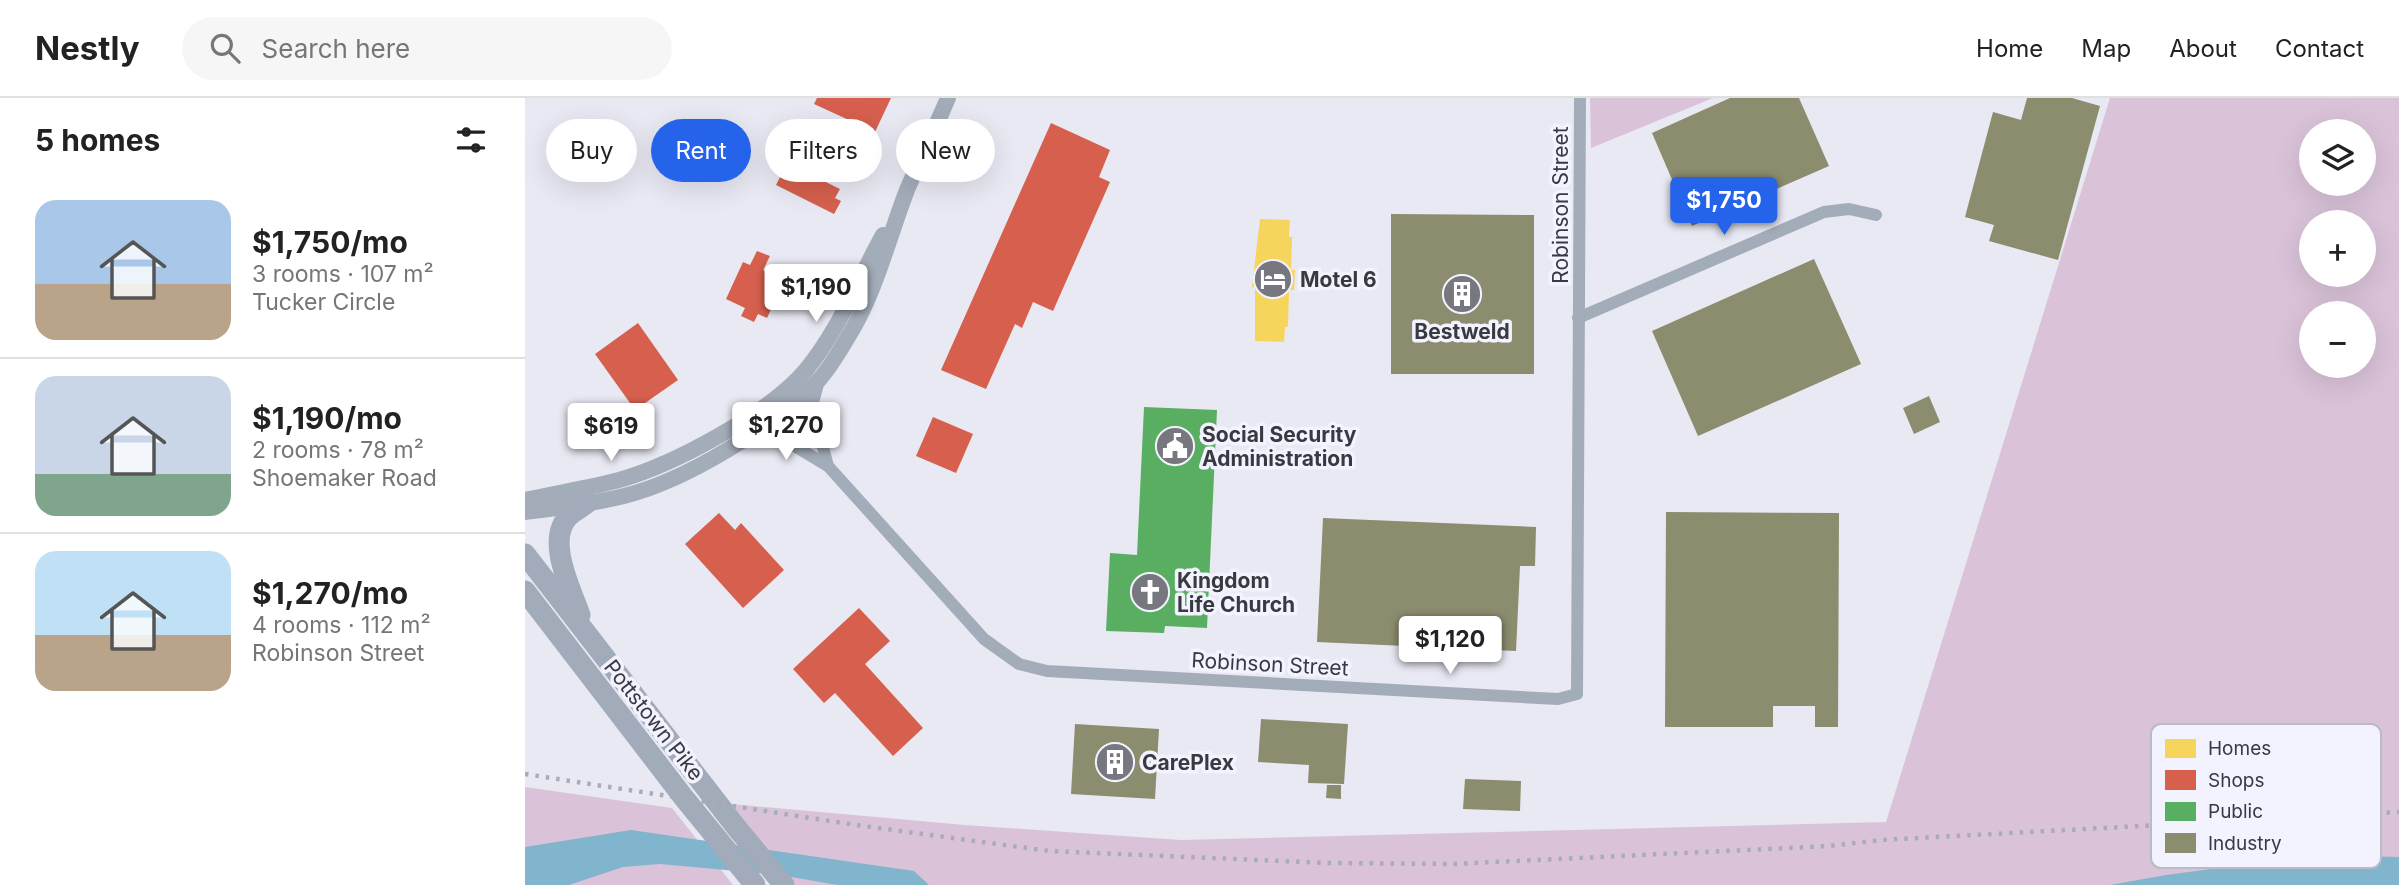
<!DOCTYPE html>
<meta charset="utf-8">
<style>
body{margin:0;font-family:Inter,sans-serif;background:#f6f6f6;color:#222;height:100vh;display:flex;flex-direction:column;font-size:26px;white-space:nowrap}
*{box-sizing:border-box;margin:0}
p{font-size:23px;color:#767676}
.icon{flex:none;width:38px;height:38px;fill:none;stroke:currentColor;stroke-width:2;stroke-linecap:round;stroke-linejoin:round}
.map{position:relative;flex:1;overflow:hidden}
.sheet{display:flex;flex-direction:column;background:#fff;width:525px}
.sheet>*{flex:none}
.banner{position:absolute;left:21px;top:21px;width:665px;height:63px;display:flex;gap:14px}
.tools{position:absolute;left:1774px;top:21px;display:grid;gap:14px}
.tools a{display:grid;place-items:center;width:77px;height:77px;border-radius:50%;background:#fff;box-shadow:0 7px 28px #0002;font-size:35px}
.price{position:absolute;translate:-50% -60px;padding:0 16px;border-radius:7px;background:#fff;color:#222;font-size:23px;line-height:46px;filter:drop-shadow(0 2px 4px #0008)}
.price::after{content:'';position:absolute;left:50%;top:42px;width:21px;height:16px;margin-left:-10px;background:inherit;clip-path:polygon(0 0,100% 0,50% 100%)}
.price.active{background:#2563eb;color:#fff}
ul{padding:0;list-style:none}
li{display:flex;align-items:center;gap:21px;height:175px;padding:0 35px}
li+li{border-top:2px solid #e0e0e0}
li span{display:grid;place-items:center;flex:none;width:196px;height:140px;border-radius:21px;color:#555}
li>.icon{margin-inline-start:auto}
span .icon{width:84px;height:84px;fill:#fffc;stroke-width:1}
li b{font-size:30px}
h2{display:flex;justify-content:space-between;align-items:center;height:84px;padding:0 35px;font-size:30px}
.chip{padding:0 24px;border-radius:32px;background:#fff;box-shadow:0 7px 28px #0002;font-size:24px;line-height:63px}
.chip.active{background:#2563eb;color:#fff}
header{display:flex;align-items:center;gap:42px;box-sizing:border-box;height:98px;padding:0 35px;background:#fff;border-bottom:2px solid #e0e0e0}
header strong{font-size:33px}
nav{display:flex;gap:38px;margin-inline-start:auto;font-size:24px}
.search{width:490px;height:63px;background:#f6f6f6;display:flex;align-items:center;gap:18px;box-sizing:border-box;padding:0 24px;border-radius:38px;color:#767676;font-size:26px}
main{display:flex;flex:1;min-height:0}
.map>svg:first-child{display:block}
</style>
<header>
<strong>Nestly</strong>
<div class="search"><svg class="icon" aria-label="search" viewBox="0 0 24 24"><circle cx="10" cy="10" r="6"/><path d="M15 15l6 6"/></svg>Search here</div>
<nav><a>Home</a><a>Map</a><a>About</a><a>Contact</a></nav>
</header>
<main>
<section class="sheet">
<h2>5 homes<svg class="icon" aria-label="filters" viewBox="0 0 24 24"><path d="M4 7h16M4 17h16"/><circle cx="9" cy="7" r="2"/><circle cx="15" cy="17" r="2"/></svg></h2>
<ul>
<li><span style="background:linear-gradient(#a9c7e8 60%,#b9a48a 0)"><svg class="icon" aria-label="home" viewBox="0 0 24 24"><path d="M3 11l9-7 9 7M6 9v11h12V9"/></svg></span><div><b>$1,750/mo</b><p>3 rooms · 107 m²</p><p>Tucker Circle</p></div></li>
<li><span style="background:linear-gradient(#c9d6e8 70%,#7fa58c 0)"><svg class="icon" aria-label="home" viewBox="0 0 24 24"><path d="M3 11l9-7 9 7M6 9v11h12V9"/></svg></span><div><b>$1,190/mo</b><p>2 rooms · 78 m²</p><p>Shoemaker Road</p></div></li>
<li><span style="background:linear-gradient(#bfe0f5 60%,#b9a48a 0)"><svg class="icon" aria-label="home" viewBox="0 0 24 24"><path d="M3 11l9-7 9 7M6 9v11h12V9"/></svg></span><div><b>$1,270/mo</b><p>4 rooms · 112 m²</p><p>Robinson Street</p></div></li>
</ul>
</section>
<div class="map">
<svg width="1874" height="787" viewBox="0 0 1874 787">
<rect width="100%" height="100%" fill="#e8e9f3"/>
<!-- green -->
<g fill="#dac3d9" fill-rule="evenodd">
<path d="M1065,0H1188L1066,50Z"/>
<path d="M1585,0H1874V787H264L194,705L440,727L656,742L1361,724ZM1787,33H1839V86H1787ZM1787,124H1839V177H1787ZM1787,215H1839V268H1787Z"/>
<path d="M0,689L147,710L208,787H0Z"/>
</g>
<!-- water -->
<g fill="#81b4cd">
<path d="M106,732L389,773L404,787H312L255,777L135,766L98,769L44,787H0V749Z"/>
<path d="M1791,757L1874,759V787H1585L1641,777Z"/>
</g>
<!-- homes -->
<path fill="#f6d55c" d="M735,121L765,122L764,139H767L766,172H770L769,192H764L763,229H760L759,244L730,243V189H727Z"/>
<!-- shops -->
<g fill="#d6604d">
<path d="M292,0H366L350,34L289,6Z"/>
<path d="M526,25L585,52L574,79L585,84L528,213L508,204L497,230L490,226L461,291L416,272Z"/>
<path d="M262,65L315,91L310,100L316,103L309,116L251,87Z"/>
<path d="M232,153L245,158L238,172L260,182L242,220L233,216L229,224L216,218L220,210L201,201L218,164L225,167Z"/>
<path d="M113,225L153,282L110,312L70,256Z"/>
<path d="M408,319L448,336L431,375L391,358Z"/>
<path d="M194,415L210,432L216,425L259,472L218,510L160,446Z"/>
<path d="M334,510L365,543L340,566L398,630L368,658L310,595L299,605L268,571Z"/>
</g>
<!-- public -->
<path fill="#5aae61" d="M619,309L692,312L682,530L640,528L639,535L581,533L585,455L612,457Z"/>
<!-- industry -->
<g fill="#8c8c6e">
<path d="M1205,0H1274L1304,68L1167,128L1127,35Z"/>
<path d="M1502,0H1547L1575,8L1533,162L1464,143L1469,127L1440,119L1468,14L1496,22Z"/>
<path d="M866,116L1009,117V276H866Z"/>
<path d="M1289,161L1336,266L1173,338L1127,233Z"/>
<path d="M1404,298L1415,324L1389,336L1378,310Z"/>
<path d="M1141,414L1314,415L1313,629H1290V608H1248V629H1140Z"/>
<path d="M798,420L1011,429L1010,468H995L991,553L792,544Z"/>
<path d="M736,621L823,626L819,686L783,685L784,667L733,664Z"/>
<path d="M550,626L634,631L630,701L546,696Z"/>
<path d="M940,681L996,683L995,713L938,711Z"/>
<path d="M802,687H816V701L801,700Z"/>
</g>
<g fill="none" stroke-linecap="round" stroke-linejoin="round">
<!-- minor -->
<g stroke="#a3adb9" stroke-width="12">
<path d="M1053,220L1299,114L1324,111L1351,117"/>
<path d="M294,283L287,308L303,368"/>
<path d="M235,323L238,329L303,368L459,541L494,566L522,573L1033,601L1052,596L1055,0"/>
</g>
<!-- tertiary -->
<g stroke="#a3adb9" stroke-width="16">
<path d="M0,402C31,395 64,390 94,382C148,367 245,315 281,272C314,232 333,182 358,137"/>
<path d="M0,414C33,410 67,406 99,398C160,383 250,328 293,283C305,270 314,254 323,239C351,194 363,141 382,92C395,61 410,31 423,0"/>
</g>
<!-- trunk -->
<g stroke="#a2abba" stroke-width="21">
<path d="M0,456L211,729L259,787"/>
<path d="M0,493L159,700L230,787"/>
<path d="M55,517C46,491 20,441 44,418C49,413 56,410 62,405"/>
</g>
<!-- rail -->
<path stroke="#a7adb7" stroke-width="4.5" stroke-dasharray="3.5 7" stroke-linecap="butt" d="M0,676L331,727L524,753L804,765L927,766L1304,748L1356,742L1874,714"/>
</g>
<!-- icons -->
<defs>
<g id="hotel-disc" transform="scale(2.0125)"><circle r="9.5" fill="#76777f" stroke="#f2f3fe"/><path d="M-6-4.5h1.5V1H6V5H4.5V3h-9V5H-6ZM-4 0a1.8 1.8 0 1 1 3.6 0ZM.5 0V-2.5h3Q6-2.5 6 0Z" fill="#fff"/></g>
<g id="building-disc" transform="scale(2.0125)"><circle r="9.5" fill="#76777f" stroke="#f2f3fe"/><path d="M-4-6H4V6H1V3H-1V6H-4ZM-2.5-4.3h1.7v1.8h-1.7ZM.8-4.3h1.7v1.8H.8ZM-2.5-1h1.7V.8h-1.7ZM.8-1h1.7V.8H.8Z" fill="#fff"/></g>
<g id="civic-disc" transform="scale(2.0125)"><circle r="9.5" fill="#76777f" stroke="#f2f3fe"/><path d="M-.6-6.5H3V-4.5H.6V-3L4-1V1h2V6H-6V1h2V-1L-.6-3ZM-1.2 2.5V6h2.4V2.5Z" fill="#fff"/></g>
<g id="church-disc" transform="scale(2.0125)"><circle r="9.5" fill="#76777f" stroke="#f2f3fe"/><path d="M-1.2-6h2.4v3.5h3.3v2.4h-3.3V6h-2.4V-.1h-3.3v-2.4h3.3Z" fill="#fff"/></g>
</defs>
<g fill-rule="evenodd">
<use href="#hotel-disc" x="748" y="181"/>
<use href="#building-disc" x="937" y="196"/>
<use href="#civic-disc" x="650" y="348"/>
<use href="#church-disc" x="625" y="494"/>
<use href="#building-disc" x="590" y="664"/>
</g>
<g text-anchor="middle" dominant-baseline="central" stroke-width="7" stroke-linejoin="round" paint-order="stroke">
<!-- street labels -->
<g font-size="21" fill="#393940" stroke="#f2f3fe">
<text transform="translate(1035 107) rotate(-90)">Robinson Street</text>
<text transform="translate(745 566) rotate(3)">Robinson Street</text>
<text transform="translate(129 622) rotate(52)">Pottstown Pike</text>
</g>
<!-- poi labels -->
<g font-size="21" font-weight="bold" fill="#393940" stroke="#f2f3fe" text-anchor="start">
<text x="775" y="181">Motel 6</text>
<text x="937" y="233" text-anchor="middle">Bestweld</text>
<text x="677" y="336">Social Security<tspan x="677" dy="24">Administration</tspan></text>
<text x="652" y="482">Kingdom<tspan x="652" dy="24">Life Church</tspan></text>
<text x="617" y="664">CarePlex</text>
</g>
</g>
<!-- legend -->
<rect x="1626" y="626" width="230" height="144" rx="10" fill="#f2f3fe" stroke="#babbc5" stroke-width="2"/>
<rect x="1640" y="641" width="31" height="19" fill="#f6d55c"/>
<rect x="1640" y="672" width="31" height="20" fill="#d6604d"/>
<rect x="1640" y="704" width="31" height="19" fill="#5aae61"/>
<rect x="1640" y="735" width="31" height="20" fill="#8c8c6e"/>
<g font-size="19" fill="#393940">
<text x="1683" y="657">Homes</text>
<text x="1683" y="689">Shops</text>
<text x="1683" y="720">Public</text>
<text x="1683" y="752">Industry</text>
</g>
</svg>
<div class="tools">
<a><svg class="icon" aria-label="layers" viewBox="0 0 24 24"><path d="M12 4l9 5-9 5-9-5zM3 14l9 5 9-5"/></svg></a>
<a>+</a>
<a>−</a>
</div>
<b class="price active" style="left:1199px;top:139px">$1,750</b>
<b class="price" style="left:291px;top:226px">$1,190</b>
<b class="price" style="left:261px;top:364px">$1,270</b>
<b class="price" style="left:86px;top:365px">$619</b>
<b class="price" style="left:925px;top:578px">$1,120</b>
<div class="banner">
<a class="chip">Buy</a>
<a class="chip active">Rent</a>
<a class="chip">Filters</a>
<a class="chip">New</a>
</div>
</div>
</main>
